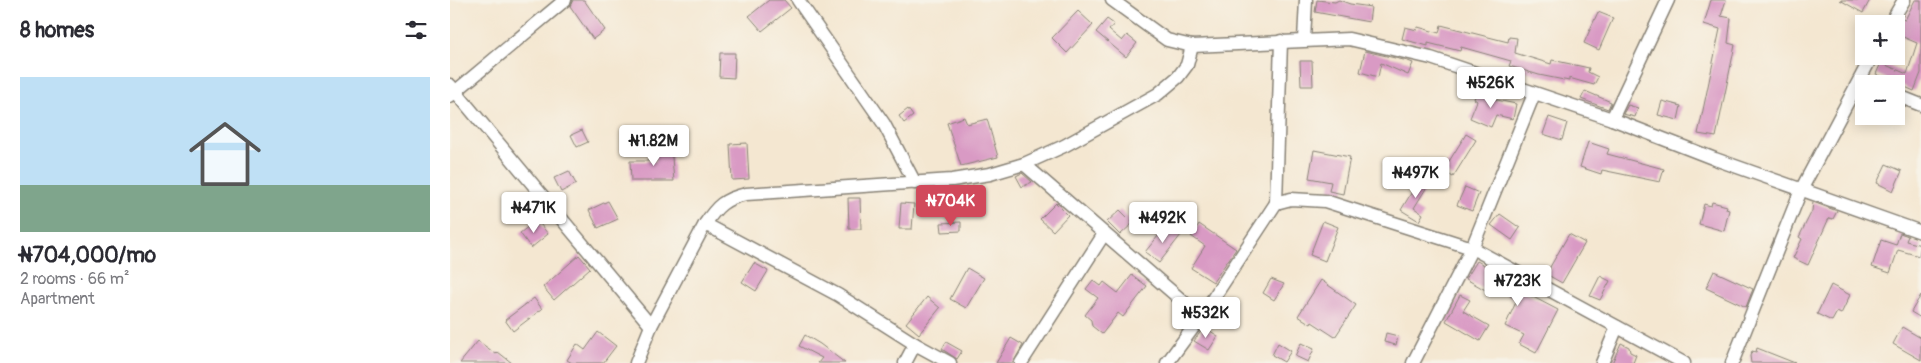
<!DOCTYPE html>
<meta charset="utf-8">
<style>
body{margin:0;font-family:Pangolin,sans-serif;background:#f2f2f3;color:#2b2b33;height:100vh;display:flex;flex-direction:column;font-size:19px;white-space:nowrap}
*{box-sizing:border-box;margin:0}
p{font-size:16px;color:#7c7c81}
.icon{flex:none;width:28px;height:28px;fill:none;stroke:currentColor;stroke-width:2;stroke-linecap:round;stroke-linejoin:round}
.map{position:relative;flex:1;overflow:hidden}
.drawer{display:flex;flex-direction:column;background:#fff;width:450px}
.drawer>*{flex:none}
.tools{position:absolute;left:1405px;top:15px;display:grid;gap:10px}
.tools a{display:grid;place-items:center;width:50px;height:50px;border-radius:0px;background:#fff;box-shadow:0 2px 12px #0003;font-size:25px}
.price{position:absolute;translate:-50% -42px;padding:0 11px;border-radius:5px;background:#fff;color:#222;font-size:16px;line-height:32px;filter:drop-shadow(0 1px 2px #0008)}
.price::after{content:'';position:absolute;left:50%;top:30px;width:15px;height:11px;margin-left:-8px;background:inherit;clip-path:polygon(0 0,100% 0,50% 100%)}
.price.active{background:#d1495b;color:#fff}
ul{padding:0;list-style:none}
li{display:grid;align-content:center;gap:10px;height:265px;padding:0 20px}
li+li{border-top:1px solid #e1e1e2}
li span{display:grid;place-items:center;height:155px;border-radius:0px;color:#555}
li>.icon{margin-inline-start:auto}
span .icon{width:90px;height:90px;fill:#fffc;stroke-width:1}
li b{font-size:21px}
h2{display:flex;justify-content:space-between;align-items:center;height:60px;padding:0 20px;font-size:21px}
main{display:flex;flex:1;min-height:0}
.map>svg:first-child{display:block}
</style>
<main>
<section class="drawer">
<h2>8 homes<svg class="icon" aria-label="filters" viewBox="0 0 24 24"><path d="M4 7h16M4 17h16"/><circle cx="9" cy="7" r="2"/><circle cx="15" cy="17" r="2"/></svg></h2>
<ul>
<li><span style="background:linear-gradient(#bfe0f5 70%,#7fa58c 0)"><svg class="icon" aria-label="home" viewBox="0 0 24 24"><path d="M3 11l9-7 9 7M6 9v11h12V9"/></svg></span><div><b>₦704,000/mo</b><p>2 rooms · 66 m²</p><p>Apartment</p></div></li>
</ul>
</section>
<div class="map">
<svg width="1471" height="363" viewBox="0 0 1471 363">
<rect width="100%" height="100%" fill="#f7f3e8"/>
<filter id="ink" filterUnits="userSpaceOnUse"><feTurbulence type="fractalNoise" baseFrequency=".02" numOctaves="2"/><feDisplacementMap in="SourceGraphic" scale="10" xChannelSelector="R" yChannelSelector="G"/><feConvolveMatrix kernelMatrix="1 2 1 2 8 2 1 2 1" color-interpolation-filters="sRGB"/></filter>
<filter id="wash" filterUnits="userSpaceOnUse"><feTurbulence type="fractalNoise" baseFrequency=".0096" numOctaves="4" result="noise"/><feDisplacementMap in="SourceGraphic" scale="20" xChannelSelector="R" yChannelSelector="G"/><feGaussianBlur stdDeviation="1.12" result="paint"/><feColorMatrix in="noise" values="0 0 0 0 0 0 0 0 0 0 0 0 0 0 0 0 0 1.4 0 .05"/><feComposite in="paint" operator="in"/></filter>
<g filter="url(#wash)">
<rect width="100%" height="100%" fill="#f4e7d1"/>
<g id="blocks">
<!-- building -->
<g fill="#d99ac4">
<path d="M123,0H134L155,30L143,39L120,6Z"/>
<path d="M319,0H334L341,8L312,31L299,16Z"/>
<path d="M867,0L885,2L889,0L900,4L921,7L919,22L865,12Z"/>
<path d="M1261,0H1276L1271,16L1281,18L1278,43L1285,45L1266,137L1248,134L1270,29L1254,24Z"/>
<path d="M1390,0H1420L1413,13Z"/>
<path d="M1465,0H1471V73L1464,91L1426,74L1431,63L1457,74L1467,43L1446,34V30L1452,19L1455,20Z"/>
<path d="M628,11L643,25L617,53L602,38Z"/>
<path d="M1148,12L1163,18L1149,50L1134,43Z"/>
<path d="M657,19L664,24L659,30L672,41L677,35L687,43L676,57L646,32Z"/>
<path d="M991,25L1058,42L1059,37L1067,38L1065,53L1101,64L1102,60L1139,68L1138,72L1148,77L1144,85L1119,78V81L1089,75L1059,66L1061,61L1011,47L1010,51L978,43V46L952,39L955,27L967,30L968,27L989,33Z"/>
<path d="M915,51L958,61L963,63L958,75L931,63L928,77L910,72Z"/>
<path d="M270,53H285L284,78L269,77Z"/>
<path d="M850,61H862L863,86H851Z"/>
<path d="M1028,89L1047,100L1066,104L1063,119L1046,115L1041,127L1020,118L1027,101L1024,99Z"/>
<path d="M1135,91L1161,102L1158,109L1131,99Z"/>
<path d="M1212,101L1231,106L1228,120L1208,115Z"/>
<path d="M1178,105L1188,108L1185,117L1173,114Z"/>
<path d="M458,109L463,116L454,123L449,116Z"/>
<path d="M514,117L517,124L537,119L548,157L511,166L497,123Z"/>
<path d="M1099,117L1117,123L1112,140L1093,134Z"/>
<path d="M132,130L138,142L127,147L121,135Z"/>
<path d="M1016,134L1026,140L1003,177L993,171Z"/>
<path d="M1138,142L1159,149L1157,154L1214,169L1210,182L1152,170L1151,174L1130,167Z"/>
<path d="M297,143L299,179L282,180L280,144Z"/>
<path d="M221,146L224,181H181L180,161H206L205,147Z"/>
<path d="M864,150L900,157L893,194L879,191L881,182L859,178Z"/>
<path d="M1436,164L1452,171L1443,191L1427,183Z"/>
<path d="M119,171L126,184L111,192L104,178Z"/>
<path d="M572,173L582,182L572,187L566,176Z"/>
<path d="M971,177L980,182L964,208L973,214L969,221L951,210Z"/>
<path d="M1015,187L1029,193L1022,211L1007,205Z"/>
<path d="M398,198H410L411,229H399Z"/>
<path d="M158,201L168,219L148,228L139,210Z"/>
<path d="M1262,202L1277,206L1276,209L1279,210L1274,231L1249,224L1254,204L1261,206Z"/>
<path d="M1363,202L1387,211L1383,219L1379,218L1358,265L1343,258L1352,239L1349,237L1362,211Z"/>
<path d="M451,203L464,204L462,229H449Z"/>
<path d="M606,203L618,215L603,231L590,219Z"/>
<path d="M670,210L683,223L670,235L657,222Z"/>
<path d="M1050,214L1070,228L1062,240L1041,225Z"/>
<path d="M87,220L98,234L81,248L70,233Z"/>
<path d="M873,221L888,227L875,261L860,255Z"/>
<path d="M511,222V231L492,232L491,223Z"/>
<path d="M718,224L731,235L709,263L695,252Z"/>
<path d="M749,224L786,249L763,282L741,268L755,246L741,236Z"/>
<path d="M1450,233L1458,236L1456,241L1471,245L1469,256L1448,250L1440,273L1422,267L1431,240L1446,245Z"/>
<path d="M1119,234L1135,243L1112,283L1096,274Z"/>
<path d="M129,255L140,268L104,300L93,287Z"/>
<path d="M1027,261L1069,284L1066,288L1108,310L1086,353L1069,344L1074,335L1055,326L1067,300L1043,285L1039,292L1016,279Z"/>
<path d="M304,263L318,271L306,291L292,282Z"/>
<path d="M517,268L534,278L516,308L500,299Z"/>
<path d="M1264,271L1303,289L1296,307L1256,288Z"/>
<path d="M682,275L697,286L673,317L668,313L652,334L642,326L641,320L635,315L648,298L636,289L643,280L651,286L654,282L668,293Z"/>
<path d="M1150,276L1160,281L1150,300L1140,296Z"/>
<path d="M821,279L834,284L824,300L813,293Z"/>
<path d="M871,280L906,305L885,337L862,322L861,324L848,316Z"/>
<path d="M1381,285L1400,295L1391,314L1387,312L1382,321L1367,314Z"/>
<path d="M1010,295L1020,300L1013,311L1039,326L1030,341L996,321Z"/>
<path d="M1471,295V318L1461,312Z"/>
<path d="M477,297L490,308L469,334L456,323Z"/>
<path d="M84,298L92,309L63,331L55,320Z"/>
<path d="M754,327L768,336L759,350L744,341Z"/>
<path d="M1452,327L1471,338V360L1443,344Z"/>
<path d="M148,332L166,346L153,363H122L117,360L127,344L135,350Z"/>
<path d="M936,333L948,336L946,345L934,342Z"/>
<path d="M355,335L370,344L395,363H368L372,358L349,346Z"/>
<path d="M561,338L573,345L563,363H546Z"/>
<path d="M28,341L46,354L48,352L62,363H10Z"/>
<path d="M496,342L512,351L507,359L492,349Z"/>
<path d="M828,343L841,351L834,362L822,355Z"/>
<path d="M851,343L864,349L858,362L845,356Z"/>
<path d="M1171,343L1179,347L1180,352L1186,355L1183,363H1162Z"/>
<path d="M1307,348L1345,363H1301L1300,356L1302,351L1306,352Z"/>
</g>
</g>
</g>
<g filter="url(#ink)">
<use href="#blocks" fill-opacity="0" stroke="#888276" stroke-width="1"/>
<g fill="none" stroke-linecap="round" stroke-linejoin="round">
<!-- minor casing -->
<g stroke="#888276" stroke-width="15">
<g id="minor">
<path d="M348,0L434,124L465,183"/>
<path d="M662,0L717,40L742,46L899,39L981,58L1162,119L1265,159L1471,232"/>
<path d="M1440,24L1454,0"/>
<path d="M854,40L856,0"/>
<path d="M0,85L201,326"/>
<path d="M1446,95L1471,105"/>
<path d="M0,96L115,0"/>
<path d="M1162,119L1218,0"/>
<path d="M574,164L751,317"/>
<path d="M826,203L841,199L875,201L1022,248L1234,363"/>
<path d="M255,224L388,295L465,344L500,363"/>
<path d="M186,363L201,326L255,224C267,206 274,199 296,194L502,180L540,174L574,164L614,146L708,94L728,77L737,65L742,46"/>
<path d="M455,363L465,344"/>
<path d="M571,363L654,234"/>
<path d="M717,363L751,317L826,203L831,41"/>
<path d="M963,363L1022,248L1084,94"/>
<path d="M1152,363L1167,327"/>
<path d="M1282,363L1351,190L1422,56"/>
</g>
</g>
<!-- minor -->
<use href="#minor" stroke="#fff" stroke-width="12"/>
</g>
</g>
</svg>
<div class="tools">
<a>+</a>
<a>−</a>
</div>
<b class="price" style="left:1041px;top:109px">₦526K</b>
<b class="price" style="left:204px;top:167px">₦1.82M</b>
<b class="price" style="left:966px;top:199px">₦497K</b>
<b class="price active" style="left:501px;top:227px">₦704K</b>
<b class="price" style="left:84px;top:234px">₦471K</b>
<b class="price" style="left:713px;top:244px">₦492K</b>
<b class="price" style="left:1068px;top:307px">₦723K</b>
<b class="price" style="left:756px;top:339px">₦532K</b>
</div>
</main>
